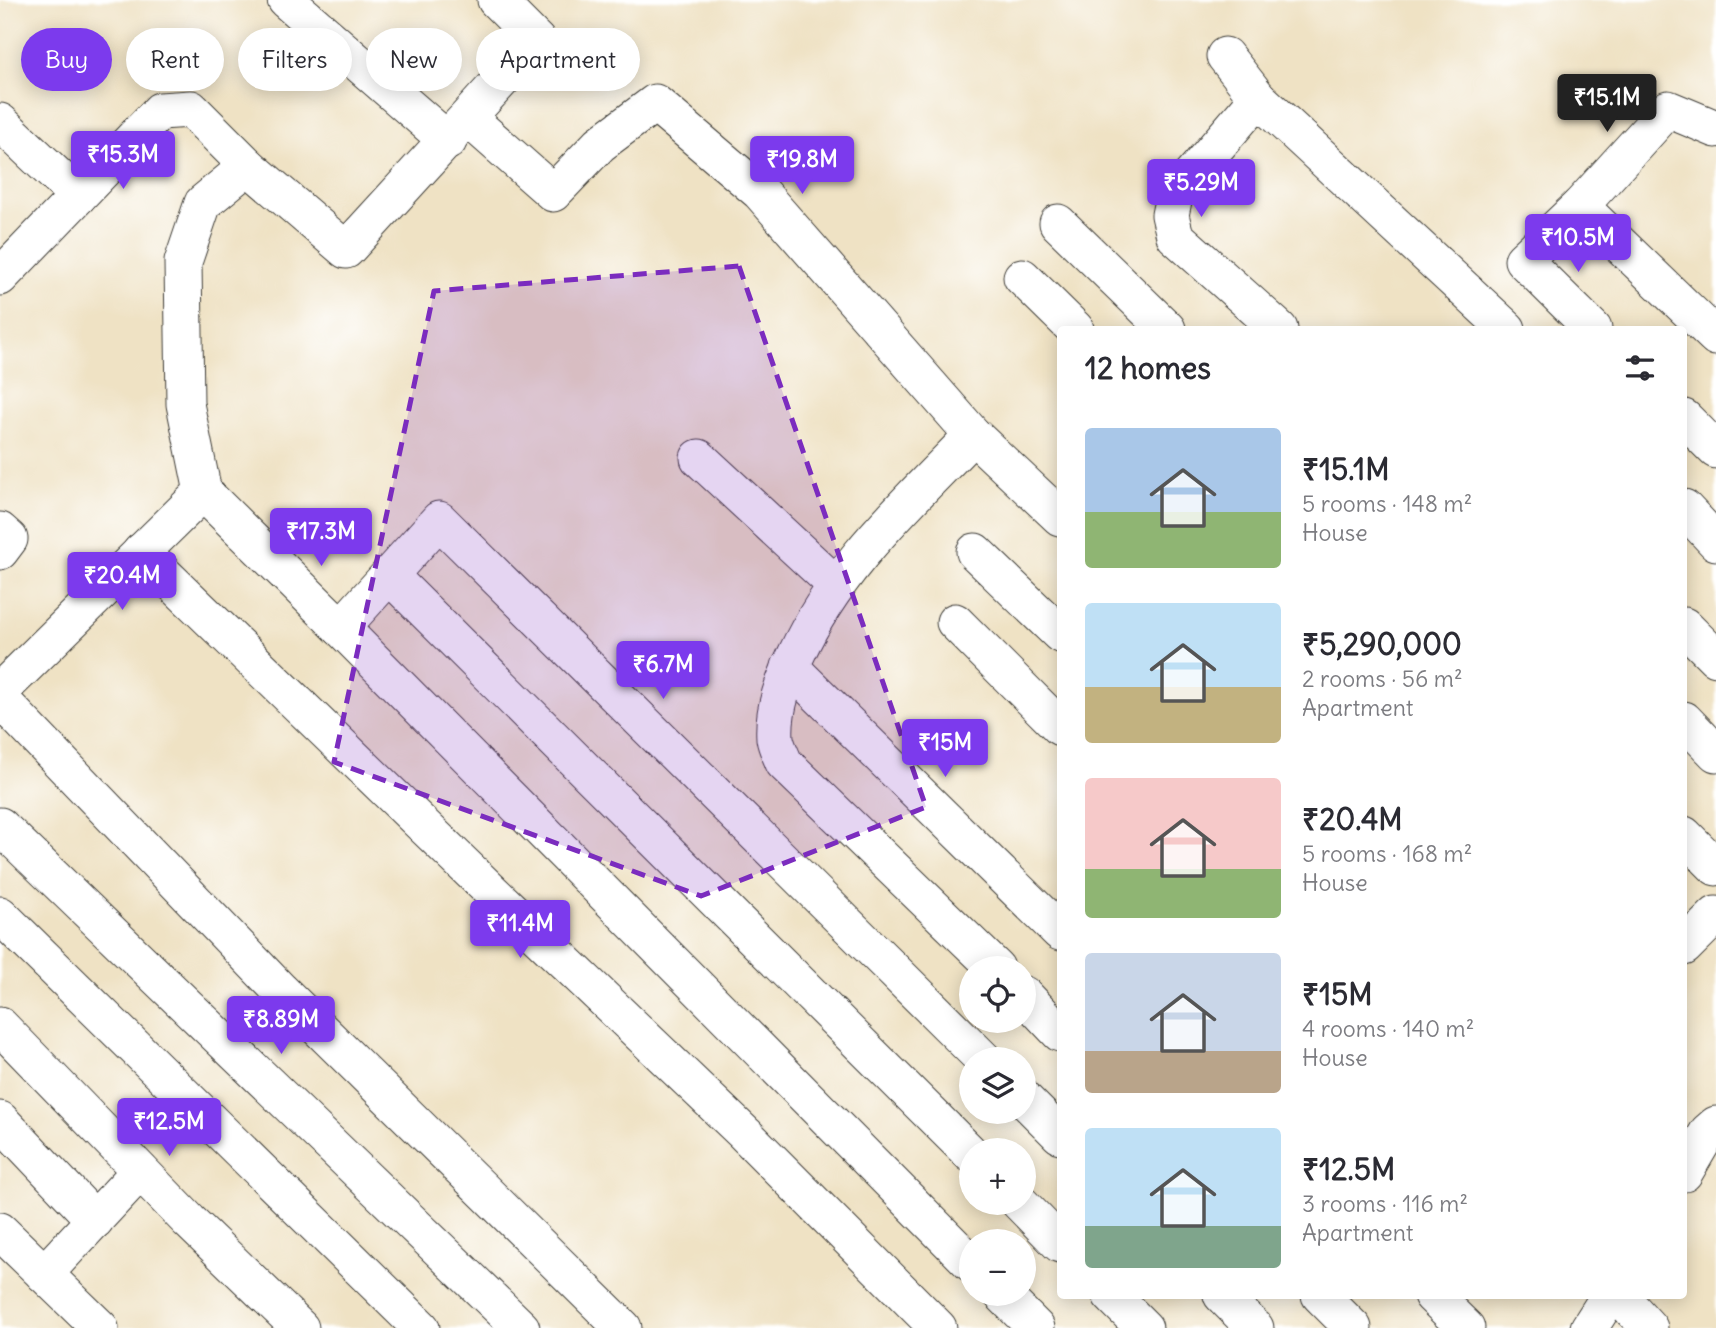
<!DOCTYPE html>
<meta charset="utf-8">
<style>
body{margin:0;font-family:Delius,sans-serif;background:#f2f2f3;color:#2b2b33;height:100vh;display:flex;flex-direction:column;font-size:26px;white-space:nowrap}
*{box-sizing:border-box;margin:0}
p{font-size:23px;color:#7c7c81}
.icon{flex:none;width:38px;height:38px;fill:none;stroke:currentColor;stroke-width:2;stroke-linecap:round;stroke-linejoin:round}
.map{position:relative;flex:1;overflow:hidden}
.details{position:absolute;left:1057px;top:326px;width:630px;height:973px;display:flex;flex-direction:column;background:#fff;border-radius:7px;box-shadow:0 4px 18px #0003}
.details>*{flex:none}
.guide{position:absolute;left:21px;top:28px;width:665px;height:63px;display:flex;gap:14px}
.buttons{position:absolute;left:959px;top:956px;display:grid;gap:14px}
.buttons a{display:grid;place-items:center;width:77px;height:77px;border-radius:50%;background:#fff;box-shadow:0 4px 18px #0003;font-size:35px}
.price{position:absolute;translate:-50% -60px;padding:0 16px;border-radius:7px;background:#7c3aed;color:#fff;font-size:23px;line-height:46px;filter:drop-shadow(0 2px 4px #0008)}
.price::after{content:'';position:absolute;left:50%;top:42px;width:21px;height:16px;margin-left:-10px;background:inherit;clip-path:polygon(0 0,100% 0,50% 100%)}
.price.current{background:#222;color:#fff}
ul{padding:0;list-style:none}
li{display:flex;align-items:center;gap:21px;height:175px;padding:0 28px}
li span{display:grid;place-items:center;flex:none;width:196px;height:140px;border-radius:7px;color:#555}
li>.icon{margin-inline-start:auto}
span .icon{width:84px;height:84px;fill:#fffc;stroke-width:1}
li b{font-size:30px}
h2{display:flex;justify-content:space-between;align-items:center;height:84px;padding:0 28px;font-size:30px}
.pill{padding:0 24px;border-radius:32px;background:#fff;box-shadow:0 4px 18px #0003;font-size:24px;line-height:63px}
.pill.current{background:#7c3aed;color:#fff}
.map>svg:first-child{display:block}
</style>
<div class="map">
<svg width="1716" height="1328" viewBox="0 0 1716 1328">
<rect width="100%" height="100%" fill="#fff"/>
<filter id="ink" filterUnits="userSpaceOnUse"><feTurbulence type="fractalNoise" baseFrequency=".0143" numOctaves="2"/><feDisplacementMap in="SourceGraphic" scale="14" xChannelSelector="R" yChannelSelector="G"/><feConvolveMatrix kernelMatrix="1 2 1 2 8 2 1 2 1" color-interpolation-filters="sRGB"/></filter>
<filter id="wash" filterUnits="userSpaceOnUse"><feTurbulence type="fractalNoise" baseFrequency=".00686" numOctaves="4" result="noise"/><feDisplacementMap in="SourceGraphic" scale="28" xChannelSelector="R" yChannelSelector="G"/><feGaussianBlur stdDeviation="1.57" result="paint"/><feColorMatrix in="noise" values="0 0 0 0 0 0 0 0 0 0 0 0 0 0 0 0 0 1.4 0 .05"/><feComposite in="paint" operator="in"/></filter>
<g filter="url(#wash)">
<rect width="100%" height="100%" fill="#efe2c4"/>
</g>
<g filter="url(#ink)">
<g fill="none" stroke-linecap="round" stroke-linejoin="round">
<!-- minor casing -->
<g stroke="#3c3a35" stroke-width="39">
<g id="minor">
<path d="M286,0L448,141"/>
<path d="M496,0L537,41L346,250L248,166L203,203L183,262L185,404L203,492L341,628L971,1263"/>
<path d="M1225,56L1258,98L1507,329"/>
<path d="M1258,98L1174,196L1170,215L1175,236L1279,329"/>
<path d="M468,118L553,193L600,144L655,103L760,192L973,435L1060,517"/>
<path d="M0,122L78,196"/>
<path d="M1580,206L1716,337"/>
<path d="M1058,223L1167,329"/>
<path d="M0,277L160,111L191,109L248,166"/>
<path d="M1022,277L1075,329"/>
<path d="M1593,329L1523,260L1580,206L1668,109L1716,129"/>
<path d="M1684,418L1716,450"/>
<path d="M973,435C906,505 837,566 796,655C784,681 773,708 775,738C776,746 781,755 784,763L996,968"/>
<path d="M699,458L835,584"/>
<path d="M1684,508L1716,542"/>
<path d="M0,531L9,539L0,551"/>
<path d="M141,552L493,893L745,1134L938,1328"/>
<path d="M975,552L1060,634"/>
<path d="M389,575L971,1154"/>
<path d="M955,622L1060,727"/>
<path d="M1684,626L1716,658"/>
<path d="M341,628L439,520L983,1059"/>
<path d="M790,667L1060,932"/>
<path d="M0,691L203,492"/>
<path d="M0,699L280,990L623,1328"/>
<path d="M1684,720L1716,753"/>
<path d="M0,826L521,1328"/>
<path d="M1684,835L1716,867"/>
<path d="M0,915L421,1328"/>
<path d="M1684,947L1716,915"/>
<path d="M1024,995L1060,1033"/>
<path d="M0,1026L189,1221L300,1328"/>
<path d="M1024,1099L1060,1135"/>
<path d="M0,1120L95,1220"/>
<path d="M1684,1173L1708,1132L1716,1125"/>
<path d="M1019,1202L1060,1244"/>
<path d="M0,1231L100,1328"/>
<path d="M44,1274L140,1171"/>
<path d="M1001,1293L1036,1328"/>
<path d="M1111,1295L1144,1328"/>
<path d="M1222,1295L1255,1328"/>
<path d="M1320,1295L1353,1328"/>
<path d="M1432,1295L1466,1328"/>
<path d="M1619,1295L1649,1328"/>
<path d="M1589,1328L1610,1295"/>
</g>
</g>
<!-- minor -->
<use href="#minor" stroke="#fff" stroke-width="37"/>
</g>
</g>
<!-- marked area -->
<path fill="#7b2cbf" fill-opacity="0.2" stroke="#7b2cbf" stroke-width="5" stroke-dasharray="14 9" stroke-linejoin="round" d="M739,266L926,807L701,896L334,762L434,291Z"/>
</svg>
<div class="buttons">
<a><svg class="icon" aria-label="locate" viewBox="0 0 24 24"><circle cx="12" cy="12" r="6"/><path d="M12 2v4M12 18v4M2 12h4M18 12h4"/></svg></a>
<a><svg class="icon" aria-label="layers" viewBox="0 0 24 24"><path d="M12 4l9 5-9 5-9-5zM3 14l9 5 9-5"/></svg></a>
<a>+</a>
<a>−</a>
</div>
<b class="price current" style="left:1607px;top:134px">₹15.1M</b>
<b class="price" style="left:123px;top:191px">₹15.3M</b>
<b class="price" style="left:802px;top:196px">₹19.8M</b>
<b class="price" style="left:1201px;top:219px">₹5.29M</b>
<b class="price" style="left:1578px;top:274px">₹10.5M</b>
<b class="price" style="left:321px;top:568px">₹17.3M</b>
<b class="price" style="left:122px;top:612px">₹20.4M</b>
<b class="price" style="left:663px;top:701px">₹6.7M</b>
<b class="price" style="left:945px;top:779px">₹15M</b>
<b class="price" style="left:520px;top:960px">₹11.4M</b>
<b class="price" style="left:281px;top:1056px">₹8.89M</b>
<b class="price" style="left:169px;top:1158px">₹12.5M</b>
<div class="guide">
<a class="pill current">Buy</a>
<a class="pill">Rent</a>
<a class="pill">Filters</a>
<a class="pill">New</a>
<a class="pill">Apartment</a>
</div>
<section class="details">
<h2>12 homes<svg class="icon" aria-label="filters" viewBox="0 0 24 24"><path d="M4 7h16M4 17h16"/><circle cx="9" cy="7" r="2"/><circle cx="15" cy="17" r="2"/></svg></h2>
<ul>
<li><span style="background:linear-gradient(#a9c7e8 60%,#8fb573 0)"><svg class="icon" aria-label="home" viewBox="0 0 24 24"><path d="M3 11l9-7 9 7M6 9v11h12V9"/></svg></span><div><b>₹15.1M</b><p>5 rooms · 148 m²</p><p>House</p></div></li>
<li><span style="background:linear-gradient(#bfe0f5 60%,#c2b280 0)"><svg class="icon" aria-label="home" viewBox="0 0 24 24"><path d="M3 11l9-7 9 7M6 9v11h12V9"/></svg></span><div><b>₹5,290,000</b><p>2 rooms · 56 m²</p><p>Apartment</p></div></li>
<li><span style="background:linear-gradient(#f6c9c9 65%,#8fb573 0)"><svg class="icon" aria-label="home" viewBox="0 0 24 24"><path d="M3 11l9-7 9 7M6 9v11h12V9"/></svg></span><div><b>₹20.4M</b><p>5 rooms · 168 m²</p><p>House</p></div></li>
<li><span style="background:linear-gradient(#c9d6e8 70%,#b9a48a 0)"><svg class="icon" aria-label="home" viewBox="0 0 24 24"><path d="M3 11l9-7 9 7M6 9v11h12V9"/></svg></span><div><b>₹15M</b><p>4 rooms · 140 m²</p><p>House</p></div></li>
<li><span style="background:linear-gradient(#bfe0f5 70%,#7fa58c 0)"><svg class="icon" aria-label="home" viewBox="0 0 24 24"><path d="M3 11l9-7 9 7M6 9v11h12V9"/></svg></span><div><b>₹12.5M</b><p>3 rooms · 116 m²</p><p>Apartment</p></div></li>
</ul>
</section>
</div>
